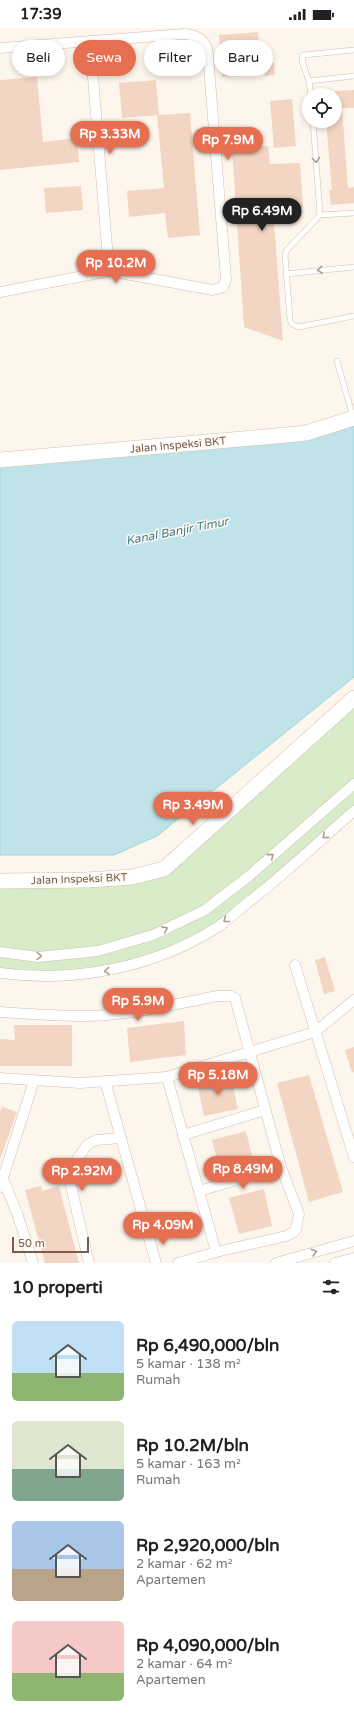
<!DOCTYPE html>
<html lang="id">
<meta charset="utf-8">
<style>
body{margin:0;font-family:"Varela Round",sans-serif;background:#f2f2f2;color:#202124;height:100vh;display:flex;flex-direction:column;font-size:15px;white-space:nowrap}
*{box-sizing:border-box;margin:0}
p{font-size:13px;color:#757577}
.icon{flex:none;width:22px;height:22px;fill:none;stroke:currentColor;stroke-width:2;stroke-linecap:round;stroke-linejoin:round}
.map{position:relative;height:1235px;overflow:hidden}
.details{display:flex;flex-direction:column;background:#fff;flex:1}
.details>*{flex:none}
.banner{position:absolute;left:12px;top:12px;width:330px;height:36px;display:flex;gap:8px}
.tools{position:absolute;left:302px;top:60px;display:grid;gap:8px}
.tools a{display:grid;place-items:center;width:40px;height:40px;border-radius:50%;background:#fff;box-shadow:0 2px 6px #0003;font-size:20px}
.scale{position:absolute;left:12px;bottom:10px;width:77px;box-sizing:border-box;padding-left:4px;border:2px solid #7a5c4d;border-top:0;font-size:11px;line-height:14px;white-space:nowrap;color:#7a5c4d;-webkit-text-stroke:3px #fffaf3;paint-order:stroke}
.price{position:absolute;translate:-50% -34px;padding:0 9px;border-radius:14px;background:#e76f51;color:#fff;font-size:13px;line-height:26px;filter:drop-shadow(0 1px 2px #0008)}
.price::after{content:'';position:absolute;left:50%;top:24px;width:12px;height:9px;margin-left:-6px;background:inherit;clip-path:polygon(0 0,100% 0,50% 100%)}
.price.on{background:#222;color:#fff}
ul{padding:0;list-style:none}
li{display:flex;align-items:center;gap:12px;height:100px;padding:0 12px}
li span{display:grid;place-items:center;flex:none;width:112px;height:80px;border-radius:6px;color:#555}
li>.icon{margin-inline-start:auto}
span .icon{width:48px;height:48px;fill:#fffc;stroke-width:1}
li b{font-size:17px}
h2{display:flex;justify-content:space-between;align-items:center;height:48px;padding:0 12px;font-size:17px}
.chip{padding:0 14px;border-radius:18px;background:#fff;box-shadow:0 2px 6px #0003;font-size:14px;line-height:36px}
.chip.on{background:#e76f51;color:#fff}
.status{display:flex;justify-content:space-between;align-items:center;height:28px;padding:0 20px;background:#fff;direction:ltr}
.status svg{height:11px;fill:currentColor}
.map>svg:first-child{display:block}
</style>
<div class="status"><b>17:39</b><svg viewBox="0 0 49 12"><path d="M0 12V9h3v3zM5 12V6h3v6zM10 12V3h3v9zM15 12V0h3v12zM26 1h20v11H26zM47 4h2v5h-2z"/></svg></div>
<div class="map">
<svg width="354" height="1235" viewBox="0 0 354 1235">
<rect width="100%" height="100%" fill="#fdf6ec"/>
<!-- green -->
<path fill="#d8ecc9" d="M354,669V783L216,900L116,942L0,945V853L164,841Z"/>
<!-- water -->
<path fill="#bfe3e8" stroke="#a5d3da" d="M354,394V649L157,808L114,827H0V437Z"/>
<!-- building -->
<g fill="#f3d5c3">
<path d="M258,4L261,36L274,35L275,47L265,48V46L222,49L219,7Z"/>
<path d="M37,49L43,114L77,110L79,134L0,142V52Z"/>
<path d="M156,52L159,87L122,90L119,55Z"/>
<path d="M354,62V80H342L348,160L354,159V175L331,177L329,162H332L326,93H335V63Z"/>
<path d="M292,71L296,118L274,120L270,73Z"/>
<path d="M190,85L200,207L168,210L165,185L129,189L127,163L164,160L157,87Z"/>
<path d="M268,118L270,136L300,135L303,180L273,182L283,313L244,299L232,120Z"/>
<path d="M81,158L83,182L46,185L44,160Z"/>
<path d="M325,929L335,963L324,966L315,932Z"/>
<path d="M184,993L186,1027L130,1034L127,1000Z"/>
<path d="M14,997H72V1038H0V1011L15,1012Z"/>
<path d="M354,1019V1044L352,1045L345,1022Z"/>
<path d="M309,1047L343,1164L309,1174L277,1055Z"/>
<path d="M231,1048L238,1081L204,1088L197,1055Z"/>
<path d="M2,1079L17,1084L1,1129H0V1084Z"/>
<path d="M246,1103L254,1136L221,1145L212,1112Z"/>
<path d="M41,1158L42,1163L59,1158L79,1235H45L25,1162Z"/>
<path d="M264,1161L272,1198L239,1206L229,1170Z"/>
</g>
<g fill="none" stroke-linecap="round" stroke-linejoin="round">
<!-- lane casing -->
<g stroke="#d1beb0" stroke-width="6">
<g id="lane">
<path d="M309,53L302,33L303,27L354,22"/>
<path d="M311,67L309,53L354,48"/>
<path d="M313,93L320,187L354,185"/>
<path d="M320,187L287,222L285,227L290,291L292,296L299,299L354,288"/>
<path d="M286,246L354,239"/>
<path d="M337,333L353,389"/>
</g>
</g>
<!-- street casing -->
<g stroke="#d1beb0" stroke-width="11">
<g id="street">
<path d="M90,13L109,243"/>
<path d="M0,20L184,6C199,7 207,13 208,27L226,251L223,259L213,262L109,243L0,264"/>
<path d="M0,924L38,929L98,923L153,907L205,882L249,848L354,756"/>
<path d="M295,937L354,1129"/>
<path d="M0,945C73,955 153,940 216,900C226,894 236,884 246,876C284,847 318,814 354,783"/>
<path d="M0,984C29,986 59,988 88,988C132,987 175,976 218,968H230L235,970L281,1139L299,1186L296,1201L294,1204L286,1208L216,1224L178,1235"/>
<path d="M167,1049L216,1224"/>
<path d="M0,1050L80,1055L167,1049L315,1004L354,972"/>
<path d="M105,1053L156,1235"/>
<path d="M183,1107L265,1082"/>
<path d="M3,1151L17,1185L33,1235"/>
<path d="M0,1159L34,1053"/>
<path d="M199,1163L281,1139"/>
<path d="M89,1235L70,1154L76,1133L87,1117L96,1112L121,1110"/>
<path d="M276,1235L354,1213"/>
<path d="M335,1235L354,1230"/>
</g>
</g>
<!-- secondary casing -->
<g stroke="#d6c0b0" stroke-width="16">
<g id="secondary">
<path d="M0,432L287,407L306,405L354,390"/>
<path d="M0,853L87,852L132,849L164,841L354,670"/>
</g>
</g>
<!-- lane -->
<use href="#lane" stroke="#fff" stroke-width="5"/>
<!-- street -->
<use href="#street" stroke="#fff" stroke-width="10"/>
<!-- secondary -->
<use href="#secondary" stroke="#fff" stroke-width="15"/>
</g>
<!-- one-way arrows -->
<defs><path id="oneway-chevron" d="M-2-3.5L2.5 0L-2 3.5" fill="none" stroke-width="1.6" stroke-linecap="round" stroke-linejoin="round"/></defs>
<g stroke="#af9d94">
<use href="#oneway-chevron" transform="translate(316 132) rotate(85)"/>
<use href="#oneway-chevron" transform="translate(320 242) rotate(174)"/>
<use href="#oneway-chevron" transform="translate(325 808) rotate(139)"/>
<use href="#oneway-chevron" transform="translate(271 828) rotate(-41)"/>
<use href="#oneway-chevron" transform="translate(226 892) rotate(142)"/>
<use href="#oneway-chevron" transform="translate(165 901) rotate(-26)"/>
<use href="#oneway-chevron" transform="translate(39 928) rotate(1)"/>
<use href="#oneway-chevron" transform="translate(107 943) rotate(175)"/>
<use href="#oneway-chevron" transform="translate(314 1224) rotate(-16)"/>
</g>
<g text-anchor="middle" dominant-baseline="central" stroke-width="3" stroke-linejoin="round" paint-order="stroke">
<!-- street labels -->
<g font-size="11" fill="#7a5c4d" stroke="#fffaf3">
<text transform="translate(178 417) rotate(-5)">Jalan Inspeksi BKT</text>
<text transform="translate(79 851) rotate(-2)">Jalan Inspeksi BKT</text>
</g>
<!-- water labels -->
<g font-size="12" font-style="italic" fill="#437c86" stroke="#fffaf3">
<text transform="translate(177 503) rotate(-11)">Kanal Banjir Timur</text>
</g>
</g>
</svg>
<div class="tools">
<a><svg class="icon" aria-label="locate" viewBox="0 0 24 24"><circle cx="12" cy="12" r="6"/><path d="M12 2v4M12 18v4M2 12h4M18 12h4"/></svg></a>
</div>
<div class="scale">50 m</div>
<b class="price" style="left:110px;top:127px">Rp 3.33M</b>
<b class="price" style="left:228px;top:133px">Rp 7.9M</b>
<b class="price on" style="left:262px;top:204px">Rp 6.49M</b>
<b class="price" style="left:116px;top:256px">Rp 10.2M</b>
<b class="price" style="left:193px;top:798px">Rp 3.49M</b>
<b class="price" style="left:138px;top:994px">Rp 5.9M</b>
<b class="price" style="left:218px;top:1068px">Rp 5.18M</b>
<b class="price" style="left:243px;top:1162px">Rp 8.49M</b>
<b class="price" style="left:82px;top:1164px">Rp 2.92M</b>
<b class="price" style="left:163px;top:1218px">Rp 4.09M</b>
<div class="banner">
<a class="chip">Beli</a>
<a class="chip on">Sewa</a>
<a class="chip">Filter</a>
<a class="chip">Baru</a>
</div>
</div>
<section class="details">
<h2>10 properti<svg class="icon" aria-label="filters" viewBox="0 0 24 24"><path d="M4 7h16M4 17h16"/><circle cx="9" cy="7" r="2"/><circle cx="15" cy="17" r="2"/></svg></h2>
<ul>
<li><span style="background:linear-gradient(#bfe0f5 65%,#8fb573 0)"><svg class="icon" aria-label="home" viewBox="0 0 24 24"><path d="M3 11l9-7 9 7M6 9v11h12V9"/></svg></span><div><b>Rp 6,490,000/bln</b><p>5 kamar · 138 m²</p><p>Rumah</p></div></li>
<li><span style="background:linear-gradient(#dfe7d0 60%,#7fa58c 0)"><svg class="icon" aria-label="home" viewBox="0 0 24 24"><path d="M3 11l9-7 9 7M6 9v11h12V9"/></svg></span><div><b>Rp 10.2M/bln</b><p>5 kamar · 163 m²</p><p>Rumah</p></div></li>
<li><span style="background:linear-gradient(#a9c7e8 60%,#b9a48a 0)"><svg class="icon" aria-label="home" viewBox="0 0 24 24"><path d="M3 11l9-7 9 7M6 9v11h12V9"/></svg></span><div><b>Rp 2,920,000/bln</b><p>2 kamar · 62 m²</p><p>Apartemen</p></div></li>
<li><span style="background:linear-gradient(#f6c9c9 65%,#8fb573 0)"><svg class="icon" aria-label="home" viewBox="0 0 24 24"><path d="M3 11l9-7 9 7M6 9v11h12V9"/></svg></span><div><b>Rp 4,090,000/bln</b><p>2 kamar · 64 m²</p><p>Apartemen</p></div></li>
</ul>
</section>
